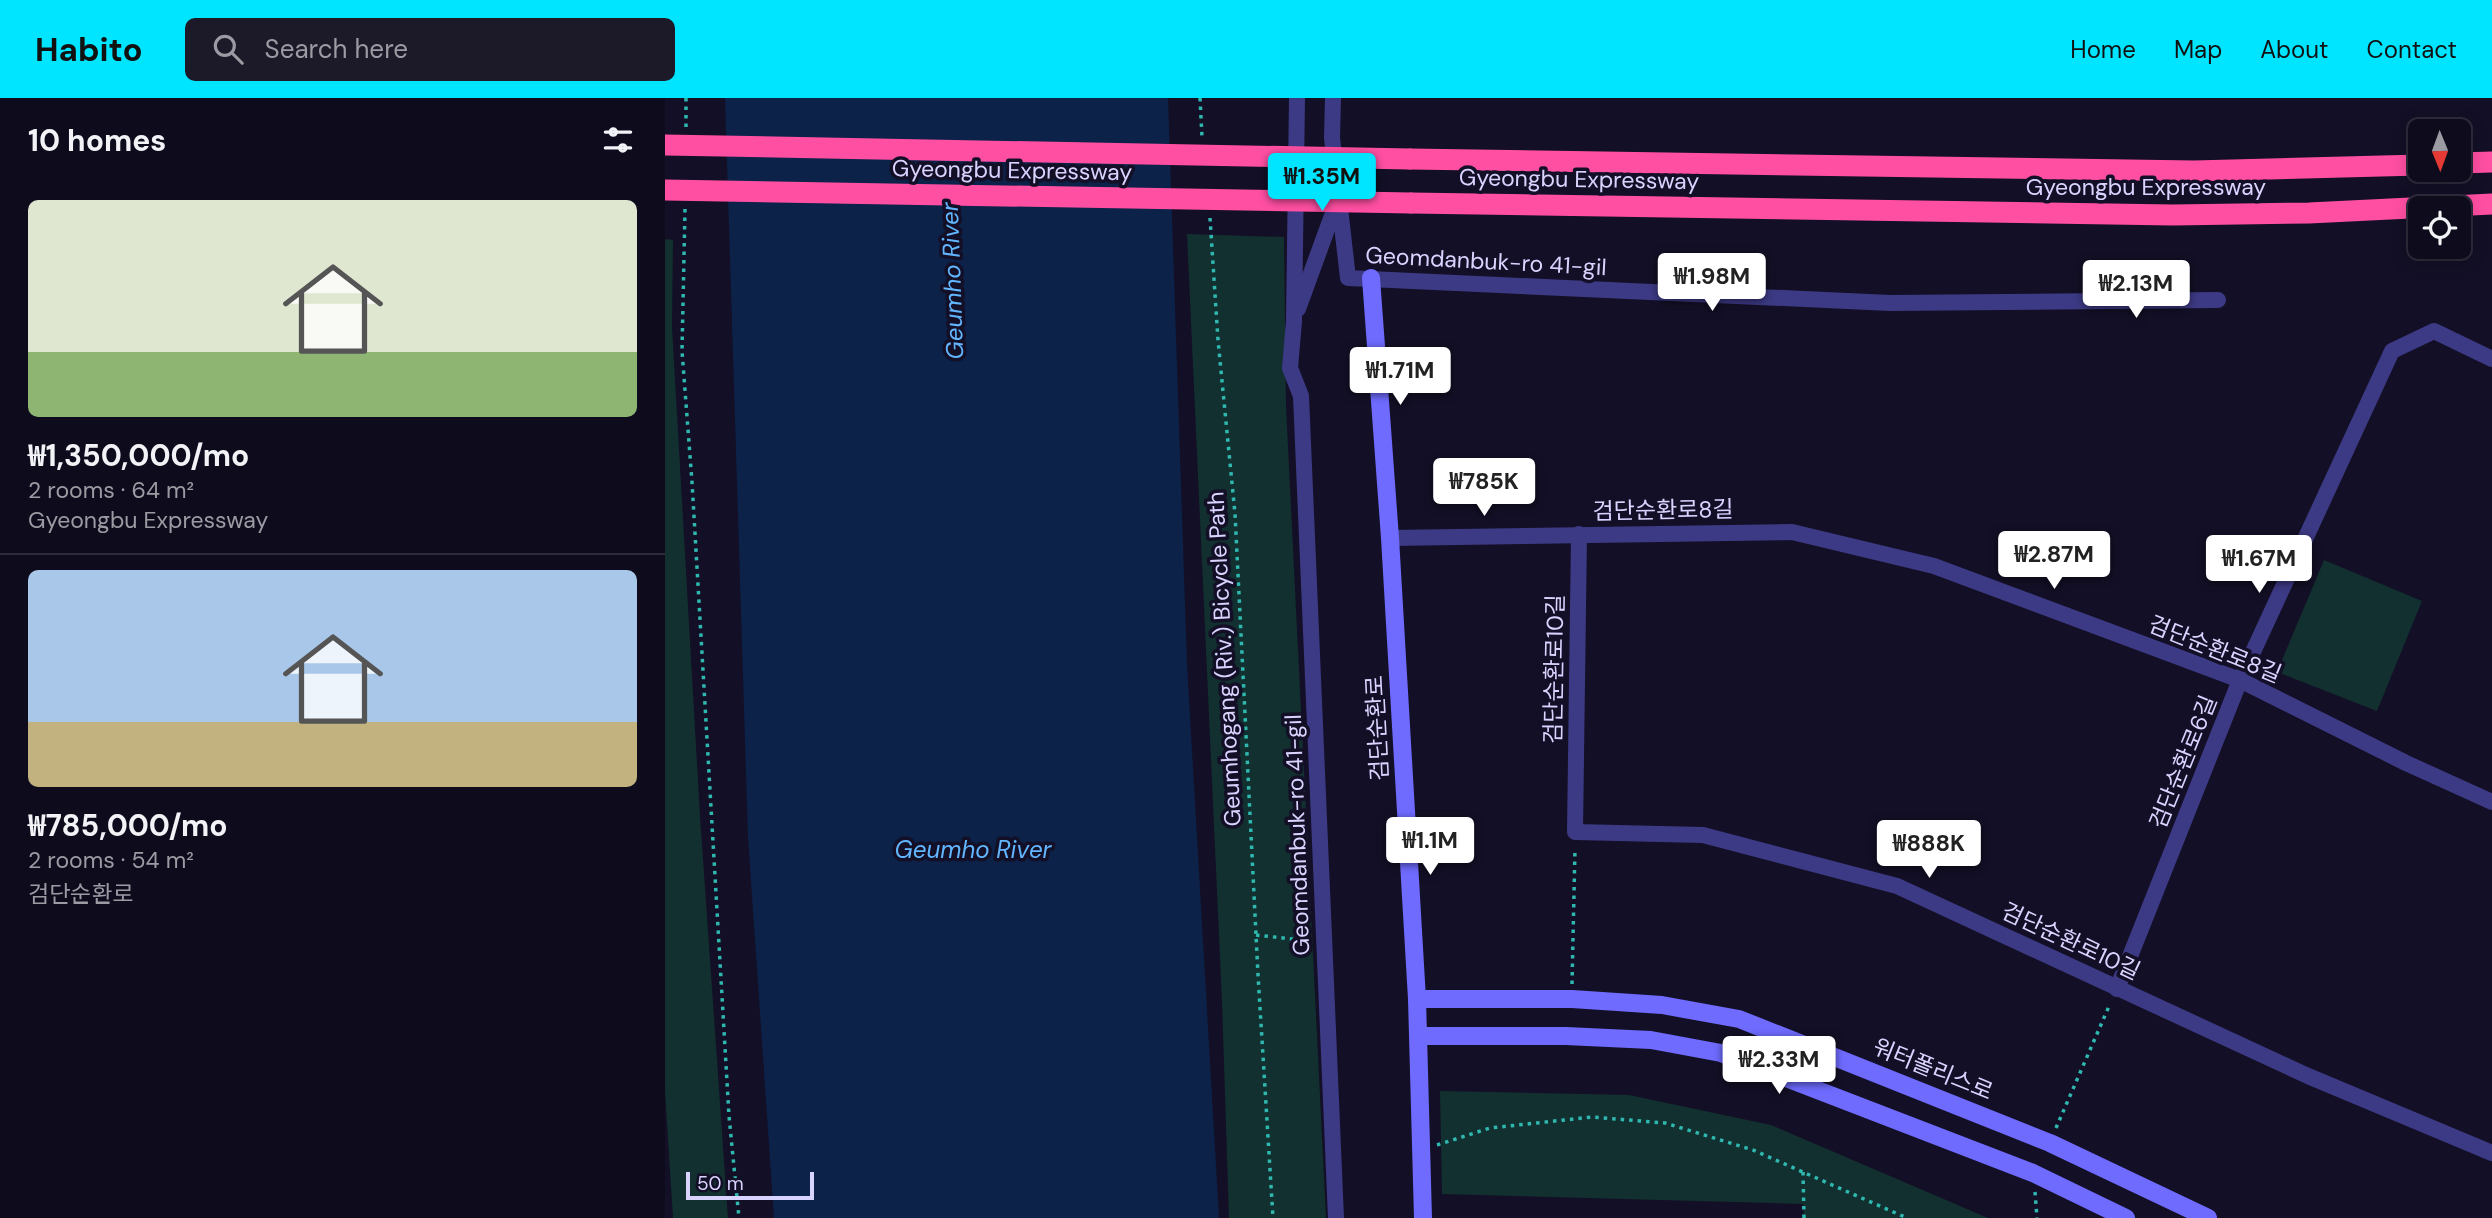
<!DOCTYPE html>
<meta charset="utf-8">
<style>
body{margin:0;font-family:"DM Sans","Noto Sans KR",sans-serif;background:#1c1929;color:#f1f3f6;height:100vh;display:flex;flex-direction:column;font-size:26px;white-space:nowrap}
*{box-sizing:border-box;margin:0}
p{font-size:23px;color:#9b9ba3}
.icon{flex:none;width:38px;height:38px;fill:none;stroke:currentColor;stroke-width:2;stroke-linecap:round;stroke-linejoin:round}
.map{position:relative;flex:1;overflow:hidden}
.details{display:flex;flex-direction:column;background:#0e0b1c;width:665px}
.details>*{flex:none}
.needle{width:46px;rotate:179deg}
.tools{position:absolute;left:1743px;top:21px;display:grid;gap:14px}
.tools a{display:grid;place-items:center;width:63px;height:63px;border-radius:10px;background:#0e0b1c;box-shadow:0 4px 18px #0003,0 0 0 2px #2e2b3b;font-size:35px}
.scale{position:absolute;left:21px;bottom:18px;width:128px;box-sizing:border-box;padding-left:7px;border:4px solid #d9d4ff;border-top:0;font-size:19px;line-height:24px;white-space:nowrap;color:#d9d4ff;-webkit-text-stroke:5px #130f26;paint-order:stroke}
.price{position:absolute;translate:-50% -60px;padding:0 16px;border-radius:7px;background:#fff;color:#222;font-size:23px;line-height:46px;filter:drop-shadow(0 2px 4px #0008)}
.price::after{content:'';position:absolute;left:50%;top:42px;width:21px;height:16px;margin-left:-10px;background:inherit;clip-path:polygon(0 0,100% 0,50% 100%)}
.price.on{background:#00e5ff;color:#111}
ul{padding:0;list-style:none}
li{display:grid;align-content:center;gap:14px;height:371px;padding:0 28px}
li+li{border-top:2px solid #2e2b3b}
li span{display:grid;place-items:center;height:217px;border-radius:10px;color:#555}
li>.icon{margin-inline-start:auto}
span .icon{width:126px;height:126px;fill:#fffc;stroke-width:1}
li b{font-size:30px}
h2{display:flex;justify-content:space-between;align-items:center;height:84px;padding:0 28px;font-size:30px}
header{display:flex;align-items:center;gap:42px;box-sizing:border-box;height:98px;padding:0 35px;background:#00e5ff;color:#111}
header strong{font-size:33px}
nav{display:flex;gap:38px;margin-inline-start:auto;font-size:24px}
.search{width:490px;height:63px;background:#1c1929;display:flex;align-items:center;gap:18px;box-sizing:border-box;padding:0 24px;border-radius:10px;color:#9b9ba3;font-size:26px}
main{display:flex;flex:1;min-height:0}
.map>svg:first-child{display:block}
</style>
<header>
<strong>Habito</strong>
<div class="search"><svg class="icon" aria-label="search" viewBox="0 0 24 24"><circle cx="10" cy="10" r="6"/><path d="M15 15l6 6"/></svg>Search here</div>
<nav><a>Home</a><a>Map</a><a>About</a><a>Contact</a></nav>
</header>
<main>
<section class="details">
<h2>10 homes<svg class="icon" aria-label="filters" viewBox="0 0 24 24"><path d="M4 7h16M4 17h16"/><circle cx="9" cy="7" r="2"/><circle cx="15" cy="17" r="2"/></svg></h2>
<ul>
<li><span style="background:linear-gradient(#dfe7d0 70%,#8fb573 0)"><svg class="icon" aria-label="home" viewBox="0 0 24 24"><path d="M3 11l9-7 9 7M6 9v11h12V9"/></svg></span><div><b>₩1,350,000/mo</b><p>2 rooms · 64 m²</p><p>Gyeongbu Expressway</p></div></li>
<li><span style="background:linear-gradient(#a9c7e8 70%,#c2b280 0)"><svg class="icon" aria-label="home" viewBox="0 0 24 24"><path d="M3 11l9-7 9 7M6 9v11h12V9"/></svg></span><div><b>₩785,000/mo</b><p>2 rooms · 54 m²</p><p>검단순환로</p></div></li>
</ul>
</section>
<div class="map">
<svg width="1827" height="1120" viewBox="0 0 1827 1120">
<rect width="100%" height="100%" fill="#130f26"/>
<!-- green -->
<g fill="#12302f">
<path d="M522,136L619,139L621,308L661,1120H564L557,903Z"/>
<path d="M0,141L8,142L7,229L35,718L63,1120H8L0,994Z"/>
<path d="M1659,462L1757,503L1712,613L1612,574Z"/>
<path d="M775,993L964,997L1106,1027L1323,1120H1139L1138,1106L777,1096Z"/>
</g>
<!-- water -->
<path fill="#0c2248" d="M60,0H503L522,566L554,1120H109L83,739Z"/>
<g fill="none" stroke-linecap="round" stroke-linejoin="round">
<!-- path -->
<g stroke="#2fb8b0" stroke-width="3.5" stroke-dasharray="3.5 5" stroke-linecap="butt">
<path d="M535,0L537,39"/>
<path d="M21,29V0"/>
<path d="M20,111L17,253L27,384L64,1018L74,1120"/>
<path d="M545,120L553,242L570,416L593,877L608,1120"/>
<path d="M591,837L645,843"/>
<path d="M907,886L910,750"/>
<path d="M1391,1030L1445,906"/>
<path d="M772,1047L825,1030L927,1019L1000,1025L1088,1052L1242,1120"/>
<path d="M1138,1074L1139,1120"/>
<path d="M1370,1094L1372,1120"/>
</g>
<!-- street -->
<g stroke="#3d3a85" stroke-width="16">
<path d="M632,0L629,223L625,270L636,298L671,1120"/>
<path d="M668,0L667,40L683,180L1225,205L1553,202"/>
<path d="M633,211L672,104"/>
<path d="M914,436L910,734L1038,737L1232,788L1643,978L1827,1055"/>
<path d="M725,440L1127,434L1269,468L1575,582L1741,665L1827,704"/>
<path d="M1452,891L1575,582L1727,253L1769,233L1827,261"/>
</g>
<!-- secondary -->
<g stroke="#6f6bff" stroke-width="18">
<path d="M706,180L725,440L752,901L758,1120"/>
<path d="M752,901H907L997,907L1074,921L1385,1045L1543,1120"/>
<path d="M754,938H901L986,942L1056,955L1368,1075L1461,1120"/>
</g>
<!-- highway -->
<g stroke="#ff4fa3" stroke-width="21">
<path d="M745,61L1529,73L1755,67"/>
<path d="M1794,65L1827,64"/>
<path d="M746,105L1508,117L1644,115L1827,106"/>
</g>
<!-- highway-bridge -->
<g stroke="#ff4fa3" stroke-width="21">
<path d="M0,47L745,61"/>
<path d="M0,92L746,105"/>
</g>
</g>
<g text-anchor="middle" dominant-baseline="central" stroke-width="7" stroke-linejoin="round" paint-order="stroke">
<!-- street labels -->
<g font-size="23" fill="#d9d4ff" stroke="#130f26">
<text transform="translate(347 72) rotate(1)">Gyeongbu Expressway</text>
<text transform="translate(914 81) rotate(1)">Gyeongbu Expressway</text>
<text x="1481" y="89">Gyeongbu Expressway</text>
<text transform="translate(821 163) rotate(3)">Geomdanbuk-ro 41-gil</text>
<text transform="translate(998 412) rotate(-1)">검단순환로8길</text>
<text transform="translate(1550 551) rotate(22)">검단순환로8길</text>
<text transform="translate(559 561) rotate(-93)">Geumhogang (Riv.) Bicycle Path</text>
<text transform="translate(889 571) rotate(-89)">검단순환로10길</text>
<text transform="translate(712 630) rotate(-93)">검단순환로</text>
<text transform="translate(1518 664) rotate(-68)">검단순환로6길</text>
<text transform="translate(632 737) rotate(-92)">Geomdanbuk-ro 41-gil</text>
<text transform="translate(1406 843) rotate(25)">검단순환로10길</text>
<text transform="translate(1268 971) rotate(22)">워터폴리스로</text>
</g>
<!-- water labels -->
<g font-size="24" font-style="italic" fill="#62b6ff" stroke="#130f26">
<text transform="translate(287 183) rotate(-92)">Geumho River</text>
<text x="308" y="751">Geumho River</text>
</g>
</g>
</svg>
<div class="tools">
<a><svg class="needle" viewBox="-14 -14 28 28"><path d="M0-13l5 13h-10z" fill="#e53935"/><path d="M0 13l5-13h-10z" fill="#9b9ba3"/></svg></a>
<a><svg class="icon" aria-label="locate" viewBox="0 0 24 24"><circle cx="12" cy="12" r="6"/><path d="M12 2v4M12 18v4M2 12h4M18 12h4"/></svg></a>
</div>
<div class="scale">50 m</div>
<b class="price on" style="left:657px;top:115px">₩1.35M</b>
<b class="price" style="left:1047px;top:215px">₩1.98M</b>
<b class="price" style="left:1471px;top:222px">₩2.13M</b>
<b class="price" style="left:735px;top:309px">₩1.71M</b>
<b class="price" style="left:819px;top:420px">₩785K</b>
<b class="price" style="left:1389px;top:493px">₩2.87M</b>
<b class="price" style="left:1594px;top:497px">₩1.67M</b>
<b class="price" style="left:765px;top:779px">₩1.1M</b>
<b class="price" style="left:1264px;top:782px">₩888K</b>
<b class="price" style="left:1114px;top:998px">₩2.33M</b>
</div>
</main>
